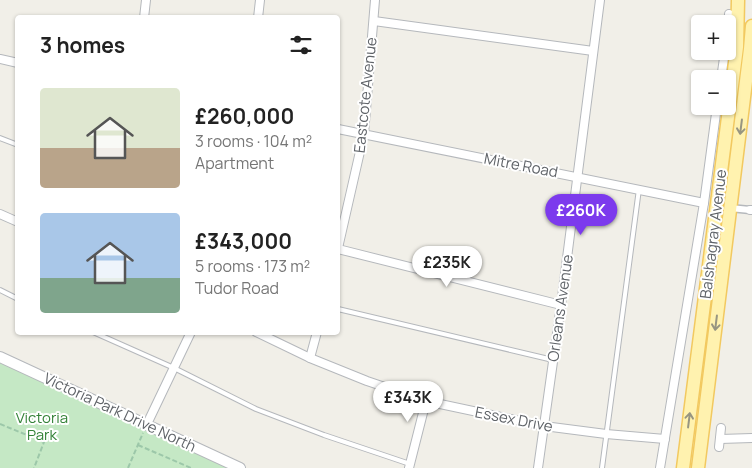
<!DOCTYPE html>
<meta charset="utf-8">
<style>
body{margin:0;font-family:Manrope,sans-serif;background:#f2f2f2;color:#222;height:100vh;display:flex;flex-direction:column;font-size:19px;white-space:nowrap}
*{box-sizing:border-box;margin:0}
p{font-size:16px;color:#767676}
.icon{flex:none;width:28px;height:28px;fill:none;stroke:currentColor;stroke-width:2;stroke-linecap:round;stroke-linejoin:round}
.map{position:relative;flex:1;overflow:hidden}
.sheet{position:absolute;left:15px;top:15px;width:325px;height:320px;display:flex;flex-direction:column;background:#fff;border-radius:5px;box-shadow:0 1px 4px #0004}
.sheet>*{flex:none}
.controls{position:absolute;left:691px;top:15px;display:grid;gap:10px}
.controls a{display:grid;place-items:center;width:45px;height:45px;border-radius:5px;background:#fff;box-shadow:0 1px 4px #0004;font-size:25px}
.price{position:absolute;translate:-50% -42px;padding:0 11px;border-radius:18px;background:#fff;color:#222;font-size:16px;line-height:32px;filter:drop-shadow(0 1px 2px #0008)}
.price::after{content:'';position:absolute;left:50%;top:30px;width:15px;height:11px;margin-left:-8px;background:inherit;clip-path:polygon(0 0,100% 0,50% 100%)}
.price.on{background:#7c3aed;color:#fff}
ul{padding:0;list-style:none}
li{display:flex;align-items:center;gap:15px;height:125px;padding:0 25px}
li span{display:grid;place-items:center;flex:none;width:140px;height:100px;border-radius:5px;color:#555}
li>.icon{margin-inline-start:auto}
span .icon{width:60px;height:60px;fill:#fffc;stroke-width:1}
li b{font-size:21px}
h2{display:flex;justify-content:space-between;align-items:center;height:60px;padding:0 25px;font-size:21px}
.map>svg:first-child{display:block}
</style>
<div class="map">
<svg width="752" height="468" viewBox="0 0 752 468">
<rect width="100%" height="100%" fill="#f1efe8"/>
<!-- green -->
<path fill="#c5e8c5" d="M0,359L229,468H0Z"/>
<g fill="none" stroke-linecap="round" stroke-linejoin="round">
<!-- service casing -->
<g stroke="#b5b8bc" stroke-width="6">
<g id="service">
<path d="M0,138L18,145"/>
<path d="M0,290L18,299"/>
<path d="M338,309L553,360"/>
<path d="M93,332L174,368L256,409L324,435L410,464"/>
<path d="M602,468L639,189"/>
</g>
</g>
<!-- pedestrian casing -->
<g stroke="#b5b8bc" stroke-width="9">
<path id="pedestrian" d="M730,208L750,210"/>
</g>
<!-- minor casing -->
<g stroke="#b5b8bc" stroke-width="10">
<g id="minor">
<path d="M144,18L146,0"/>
<path d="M258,18L260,0"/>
<path d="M374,21L593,51"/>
<path d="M728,30L729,14"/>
<path d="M0,59L18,63"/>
<path d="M721,79L725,51"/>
<path d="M338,129L704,203"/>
<path d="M750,210H752"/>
<path d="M0,214L18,222"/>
<path d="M338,248L364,134L375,0"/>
<path d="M338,249L561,305"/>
<path d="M256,332L310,358L367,381L426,401L544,426L606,434L665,439"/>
<path d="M310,358L317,332"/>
<path d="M147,424L191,332"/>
<path d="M720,439L752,438"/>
<path d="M719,447L721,428"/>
<path d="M409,468L426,401"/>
<path d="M538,468L561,305L600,0"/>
<path d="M660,468L704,203L717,106"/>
</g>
</g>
<!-- tertiary casing -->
<g stroke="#b5b8bc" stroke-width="12">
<path id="tertiary" d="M0,357L240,468"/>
</g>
<!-- primary casing -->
<g stroke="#f2c960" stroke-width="15">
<g id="primary">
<path d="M683,468L737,47L738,0"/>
<path d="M698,468L750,49L752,26"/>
</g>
</g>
<!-- path -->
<g stroke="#9cc7a9" stroke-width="2" stroke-dasharray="5 2.5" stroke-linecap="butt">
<path d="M0,424L44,442L34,468"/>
<path d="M138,445L191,468"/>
<path d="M128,468L143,433"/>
</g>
<!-- service -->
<use href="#service" stroke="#fff" stroke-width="4"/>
<!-- pedestrian -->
<use href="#pedestrian" stroke="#fff" stroke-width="6"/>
<!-- minor -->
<use href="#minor" stroke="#fff" stroke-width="8"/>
<!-- tertiary -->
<use href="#tertiary" stroke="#fff" stroke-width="10"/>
<!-- primary -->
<use href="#primary" stroke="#fff2af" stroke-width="12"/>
</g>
<!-- one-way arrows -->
<defs><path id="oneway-shaft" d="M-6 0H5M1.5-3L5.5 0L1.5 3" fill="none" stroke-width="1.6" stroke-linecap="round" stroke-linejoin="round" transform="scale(1.25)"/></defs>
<g stroke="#979581">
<use href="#oneway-shaft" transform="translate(741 127) rotate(97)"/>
<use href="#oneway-shaft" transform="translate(716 323) rotate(97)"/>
<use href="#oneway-shaft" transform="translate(689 420) rotate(-83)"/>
</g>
<g text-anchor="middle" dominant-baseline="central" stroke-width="4" stroke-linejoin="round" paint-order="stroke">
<!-- street labels -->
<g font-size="15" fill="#5f6368" stroke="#fff">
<text transform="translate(365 95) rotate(-84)">Eastcote Avenue</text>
<text transform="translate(521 165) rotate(11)">Mitre Road</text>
<text transform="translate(713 234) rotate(-83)">Balshagray Avenue</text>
<text transform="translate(560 308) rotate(-82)">Orleans Avenue</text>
<text transform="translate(120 412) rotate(25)">Victoria Park Drive North</text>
<text transform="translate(514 419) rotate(11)">Essex Drive</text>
</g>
<!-- park labels -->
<g font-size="15" fill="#348238" stroke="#fff">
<text x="42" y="417">Victoria<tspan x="42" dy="17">Park</tspan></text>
</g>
</g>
</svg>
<div class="controls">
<a>+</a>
<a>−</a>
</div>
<b class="price on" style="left:581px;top:236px">£260K</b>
<b class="price" style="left:447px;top:288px">£235K</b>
<b class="price" style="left:408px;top:423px">£343K</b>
<section class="sheet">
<h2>3 homes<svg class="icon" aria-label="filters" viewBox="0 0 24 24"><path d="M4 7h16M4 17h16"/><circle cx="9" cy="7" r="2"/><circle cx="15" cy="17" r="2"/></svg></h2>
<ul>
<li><span style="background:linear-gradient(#dfe7d0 60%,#b9a48a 0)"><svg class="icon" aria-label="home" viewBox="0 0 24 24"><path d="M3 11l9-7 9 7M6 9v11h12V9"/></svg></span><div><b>£260,000</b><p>3 rooms · 104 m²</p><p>Apartment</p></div></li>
<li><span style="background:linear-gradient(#a9c7e8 65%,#7fa58c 0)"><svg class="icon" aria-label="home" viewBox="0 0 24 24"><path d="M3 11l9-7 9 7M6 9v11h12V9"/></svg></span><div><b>£343,000</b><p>5 rooms · 173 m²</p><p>Tudor Road</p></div></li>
</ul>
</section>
</div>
